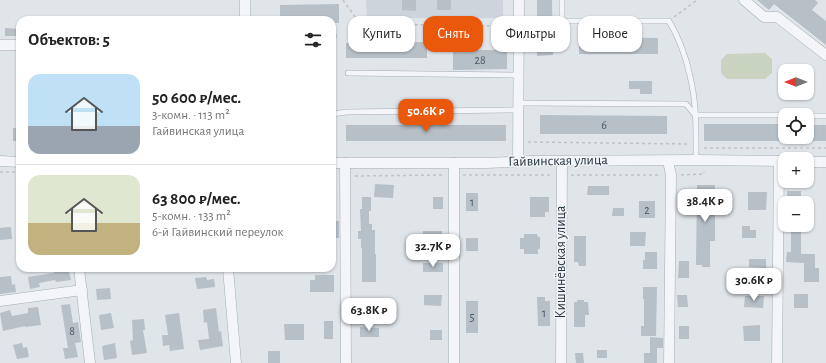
<!DOCTYPE html>
<html lang="ru">
<meta charset="utf-8">
<style>
body{margin:0;font-family:"Alegreya Sans",sans-serif;background:#f6f6f6;color:#222;height:100vh;display:flex;flex-direction:column;font-size:15px;white-space:nowrap}
*{box-sizing:border-box;margin:0}
p{font-size:13px;color:#767676}
.icon{flex:none;width:22px;height:22px;fill:none;stroke:currentColor;stroke-width:2;stroke-linecap:round;stroke-linejoin:round}
.map{position:relative;flex:1;overflow:hidden}
.drawer{position:absolute;left:16px;top:16px;width:320px;height:256px;display:flex;flex-direction:column;background:#fff;border-radius:12px;box-shadow:0 1px 3px #0004}
.drawer>*{flex:none}
.banner{position:absolute;left:348px;top:16px;width:380px;height:36px;display:flex;gap:8px}
.needle{width:26px;rotate:270deg}
.buttons{position:absolute;left:778px;top:64px;display:grid;gap:8px}
.buttons a{display:grid;place-items:center;width:36px;height:36px;border-radius:8px;background:#fff;box-shadow:0 1px 3px #0004;font-size:20px}
.price{position:absolute;translate:-50% -34px;padding:0 9px;border-radius:8px;background:#fff;color:#222;font-size:13px;line-height:26px;filter:drop-shadow(0 1px 2px #0008)}
.price::after{content:'';position:absolute;left:50%;top:24px;width:12px;height:9px;margin-left:-6px;background:inherit;clip-path:polygon(0 0,100% 0,50% 100%)}
.price.selected{background:#ea580c;color:#fff}
ul{padding:0;list-style:none}
li{display:flex;align-items:center;gap:12px;height:100px;padding:0 12px}
li+li{border-top:1px solid #e0e0e0}
li span{display:grid;place-items:center;flex:none;width:112px;height:80px;border-radius:12px;color:#555}
li>.icon{margin-inline-start:auto}
span .icon{width:48px;height:48px;fill:#fffc;stroke-width:1}
li b{font-size:17px}
h2{display:flex;justify-content:space-between;align-items:center;height:48px;padding:0 12px;font-size:17px}
.pill{padding:0 14px;border-radius:12px;background:#fff;box-shadow:0 1px 3px #0004;font-size:14px;line-height:36px}
.pill.selected{background:#ea580c;color:#fff}
.map>svg:first-child{display:block}
</style>
<div class="map">
<svg width="826" height="363" viewBox="0 0 826 363">
<rect width="100%" height="100%" fill="#e0e5ea"/>
<!-- built -->
<path fill="#ced4dc" d="M366,0H503V18H367Z"/>
<!-- green -->
<path fill="#c8d4c0" d="M765,53L772,59V73L765,79H727L721,73V60L727,54Z"/>
<!-- building -->
<g fill="#b7bfc7">
<path d="M402,0H416V11L402,10Z"/>
<rect x="437" y="0" width="14" height="10"/>
<path d="M537,0H552L553,55L537,56Z"/>
<path d="M757,0H815L818,3L812,10L826,21V45L774,4L769,10Z"/>
<path d="M339,4V23H332V20H280V5Z"/>
<path d="M5,28L20,29V36H5Z"/>
<path d="M579,37L658,38V54H579Z"/>
<path d="M427,42V58H346V43Z"/>
<path d="M453,50H507V69L453,70Z"/>
<path d="M629,81H652V94H640V89H629Z"/>
<path d="M540,115L667,116V134H540Z"/>
<rect x="704" y="124" width="81" height="17"/>
<rect x="346" y="125" width="160" height="16"/>
<rect x="807" y="125" width="19" height="16"/>
<rect x="13" y="128" width="7" height="13"/>
<path d="M375,184L394,185L393,198L374,197Z"/>
<path d="M697,185H715V241H710V267H702V265H696Z"/>
<path d="M588,186H609V195H587Z"/>
<rect x="787" y="191" width="14" height="12"/>
<path d="M748,192H767L766,210H748Z"/>
<rect x="466" y="193" width="12" height="18"/>
<path d="M362,197H371V211H369V224H372V230H375V254H376V282H362V248H361V239H358V231H361L360,209H362Z"/>
<rect x="433" y="197" width="10" height="12"/>
<path d="M530,197H549V212H545V217H530Z"/>
<rect x="639" y="201" width="16" height="17"/>
<path d="M613,208H624V216H612Z"/>
<rect x="332" y="221" width="7" height="17"/>
<path d="M742,226H750V230H756V238H742Z"/>
<path d="M11,227L12,239L0,240V228Z"/>
<path d="M791,230H801V254H815V268H819V282H804V263L786,262L787,252H791Z"/>
<rect x="423" y="231" width="19" height="9"/>
<path d="M630,232H646L645,246H630Z"/>
<path d="M524,234H537L538,237H540V249H538V254H524V249H520V238H524Z"/>
<path d="M574,236H586V266H579L578,262H574Z"/>
<rect x="466" y="238" width="12" height="13"/>
<path d="M645,252H657V269H643V260H645Z"/>
<path d="M749,259H766V268L749,267Z"/>
<path d="M679,261H689V278H678Z"/>
<rect x="423" y="263" width="20" height="9"/>
<path d="M54,268H65L66,272H69L71,280L56,282L55,280L39,283L40,287L30,289L28,277L54,273Z"/>
<path d="M315,275H334V292H310V280H315Z"/>
<path d="M11,276L12,285L15,284L16,292L0,294V277Z"/>
<path d="M206,277L207,280L214,279L215,287L197,289L195,278Z"/>
<path d="M643,287H657L656,336H641V326H644V299H643Z"/>
<path d="M110,288L111,299L97,300L96,289Z"/>
<rect x="794" y="294" width="14" height="14"/>
<path d="M424,295H442L441,306L424,305Z"/>
<path d="M677,295H687L688,307H678Z"/>
<path d="M745,296H764L763,308L744,307Z"/>
<path d="M537,297H545V301H550V326H538Z"/>
<path d="M376,299V313H363L362,300Z"/>
<path d="M577,300H584V302H588L589,315H585V327H574V302H577Z"/>
<rect x="466" y="301" width="12" height="32"/>
<path d="M70,304L73,323L78,322L81,342L75,343L78,357L65,359L63,348H68L61,305Z"/>
<path d="M38,307L41,325L25,327V326L3,331L0,313L10,310L12,316L28,313V308Z"/>
<path d="M216,308L219,332L221,331L223,346L200,350L198,340L209,339L207,322L204,323L203,310Z"/>
<path d="M111,313L114,328L101,330L99,315Z"/>
<path d="M179,313L184,349L170,351L169,345L163,346L162,335H168L165,315Z"/>
<path d="M144,319L145,330H143L147,353L132,355L130,341L133,340L132,320Z"/>
<rect x="324" y="321" width="9" height="18"/>
<path d="M284,324H304V340H285Z"/>
<path d="M760,325V341H744L743,326Z"/>
<rect x="679" y="326" width="10" height="13"/>
<path d="M360,327L379,328V337H360Z"/>
<rect x="430" y="330" width="12" height="10"/>
<path d="M650,337L663,338V348H657V363H644V353H650Z"/>
<path d="M22,343L23,348L27,347L29,357L17,359L13,345Z"/>
<path d="M115,343L117,358L104,360L102,346Z"/>
<rect x="597" y="350" width="10" height="8"/>
<rect x="268" y="351" width="12" height="12"/>
<path d="M575,353H583L584,363H576Z"/>
</g>
<g fill="none" stroke-linecap="round" stroke-linejoin="round">
<!-- service casing -->
<g stroke="#a5adb4" stroke-width="6">
<g id="service">
<path d="M563,21H669C679,38 686,57 690,76C697,104 696,133 696,160"/>
<path d="M332,36H334"/>
<path d="M562,48V0"/>
<path d="M348,73L518,75"/>
<path d="M518,103L686,104L695,115H785"/>
<path d="M332,114L347,112L518,110"/>
<path d="M807,116H826"/>
</g>
</g>
<!-- minor casing -->
<g stroke="#a5adb4" stroke-width="11">
<g id="minor">
<path d="M744,0L764,17H777L826,55"/>
<path d="M245,20V0"/>
<path d="M0,45H20"/>
<path d="M0,161L20,162"/>
<path d="M518,161L519,0"/>
<path d="M668,161L671,175L669,363"/>
<path d="M807,162H826"/>
<path d="M332,163H486L530,161L696,160L785,161"/>
<path d="M345,163L346,363"/>
<path d="M79,268L90,363"/>
<path d="M228,268L236,363"/>
<path d="M0,301L82,290"/>
<path d="M454,363V163"/>
<path d="M561,363L562,161"/>
<path d="M777,363L779,161"/>
</g>
</g>
<!-- path -->
<g stroke="#bec3c9" stroke-width="1.5" stroke-dasharray="3 3" stroke-linecap="butt">
<path d="M343,0L360,24L509,26"/>
<path d="M674,17L697,0"/>
<path d="M528,142L690,144"/>
<path d="M704,148H826"/>
<path d="M0,172H20"/>
<path d="M463,175H553"/>
<path d="M571,175H661"/>
<path d="M681,175L704,174V172"/>
<path d="M355,176L445,175"/>
<path d="M332,179H336"/>
</g>
<!-- service -->
<use href="#service" stroke="#f3f5f8" stroke-width="5"/>
<!-- minor -->
<use href="#minor" stroke="#f3f5f8" stroke-width="10"/>
</g>
<g text-anchor="middle" dominant-baseline="central" stroke-width="3" stroke-linejoin="round" paint-order="stroke">
<!-- number labels -->
<g font-size="12" fill="#4b5863">
<text x="480" y="60">28</text>
<text x="604" y="125">6</text>
<text x="472" y="202">1</text>
<text x="647" y="210">2</text>
<text x="544" y="313">1</text>
<text x="472" y="317">5</text>
<text x="72" y="331">8</text>
</g>
<!-- street labels -->
<g font-size="14" fill="#273542" stroke="#f0f4f7">
<text transform="translate(558 161) rotate(-1)">Гайвинская улица</text>
<text transform="translate(561 262) rotate(-90)">Кишинёвская улица</text>
</g>
</g>
</svg>
<div class="buttons">
<a><svg class="needle" viewBox="-14 -14 28 28"><path d="M0-13l5 13h-10z" fill="#e53935"/><path d="M0 13l5-13h-10z" fill="#767676"/></svg></a>
<a><svg class="icon" aria-label="locate" viewBox="0 0 24 24"><circle cx="12" cy="12" r="6"/><path d="M12 2v4M12 18v4M2 12h4M18 12h4"/></svg></a>
<a>+</a>
<a>−</a>
</div>
<b class="price selected" style="left:426px;top:133px">50.6K ₽</b>
<b class="price" style="left:705px;top:223px">38.4K ₽</b>
<b class="price" style="left:433px;top:268px">32.7K ₽</b>
<b class="price" style="left:754px;top:302px">30.6K ₽</b>
<b class="price" style="left:369px;top:332px">63.8K ₽</b>
<div class="banner">
<a class="pill">Купить</a>
<a class="pill selected">Снять</a>
<a class="pill">Фильтры</a>
<a class="pill">Новое</a>
</div>
<section class="drawer">
<h2>Объектов: 5<svg class="icon" aria-label="filters" viewBox="0 0 24 24"><path d="M4 7h16M4 17h16"/><circle cx="9" cy="7" r="2"/><circle cx="15" cy="17" r="2"/></svg></h2>
<ul>
<li><span style="background:linear-gradient(#bfe0f5 65%,#9aa5b1 0)"><svg class="icon" aria-label="home" viewBox="0 0 24 24"><path d="M3 11l9-7 9 7M6 9v11h12V9"/></svg></span><div><b>50 600 ₽/мес.</b><p>3-комн. · 113 m²</p><p>Гайвинская улица</p></div></li>
<li><span style="background:linear-gradient(#dfe7d0 60%,#c2b280 0)"><svg class="icon" aria-label="home" viewBox="0 0 24 24"><path d="M3 11l9-7 9 7M6 9v11h12V9"/></svg></span><div><b>63 800 ₽/мес.</b><p>5-комн. · 133 m²</p><p>6-й Гайвинский переулок</p></div></li>
</ul>
</section>
</div>
